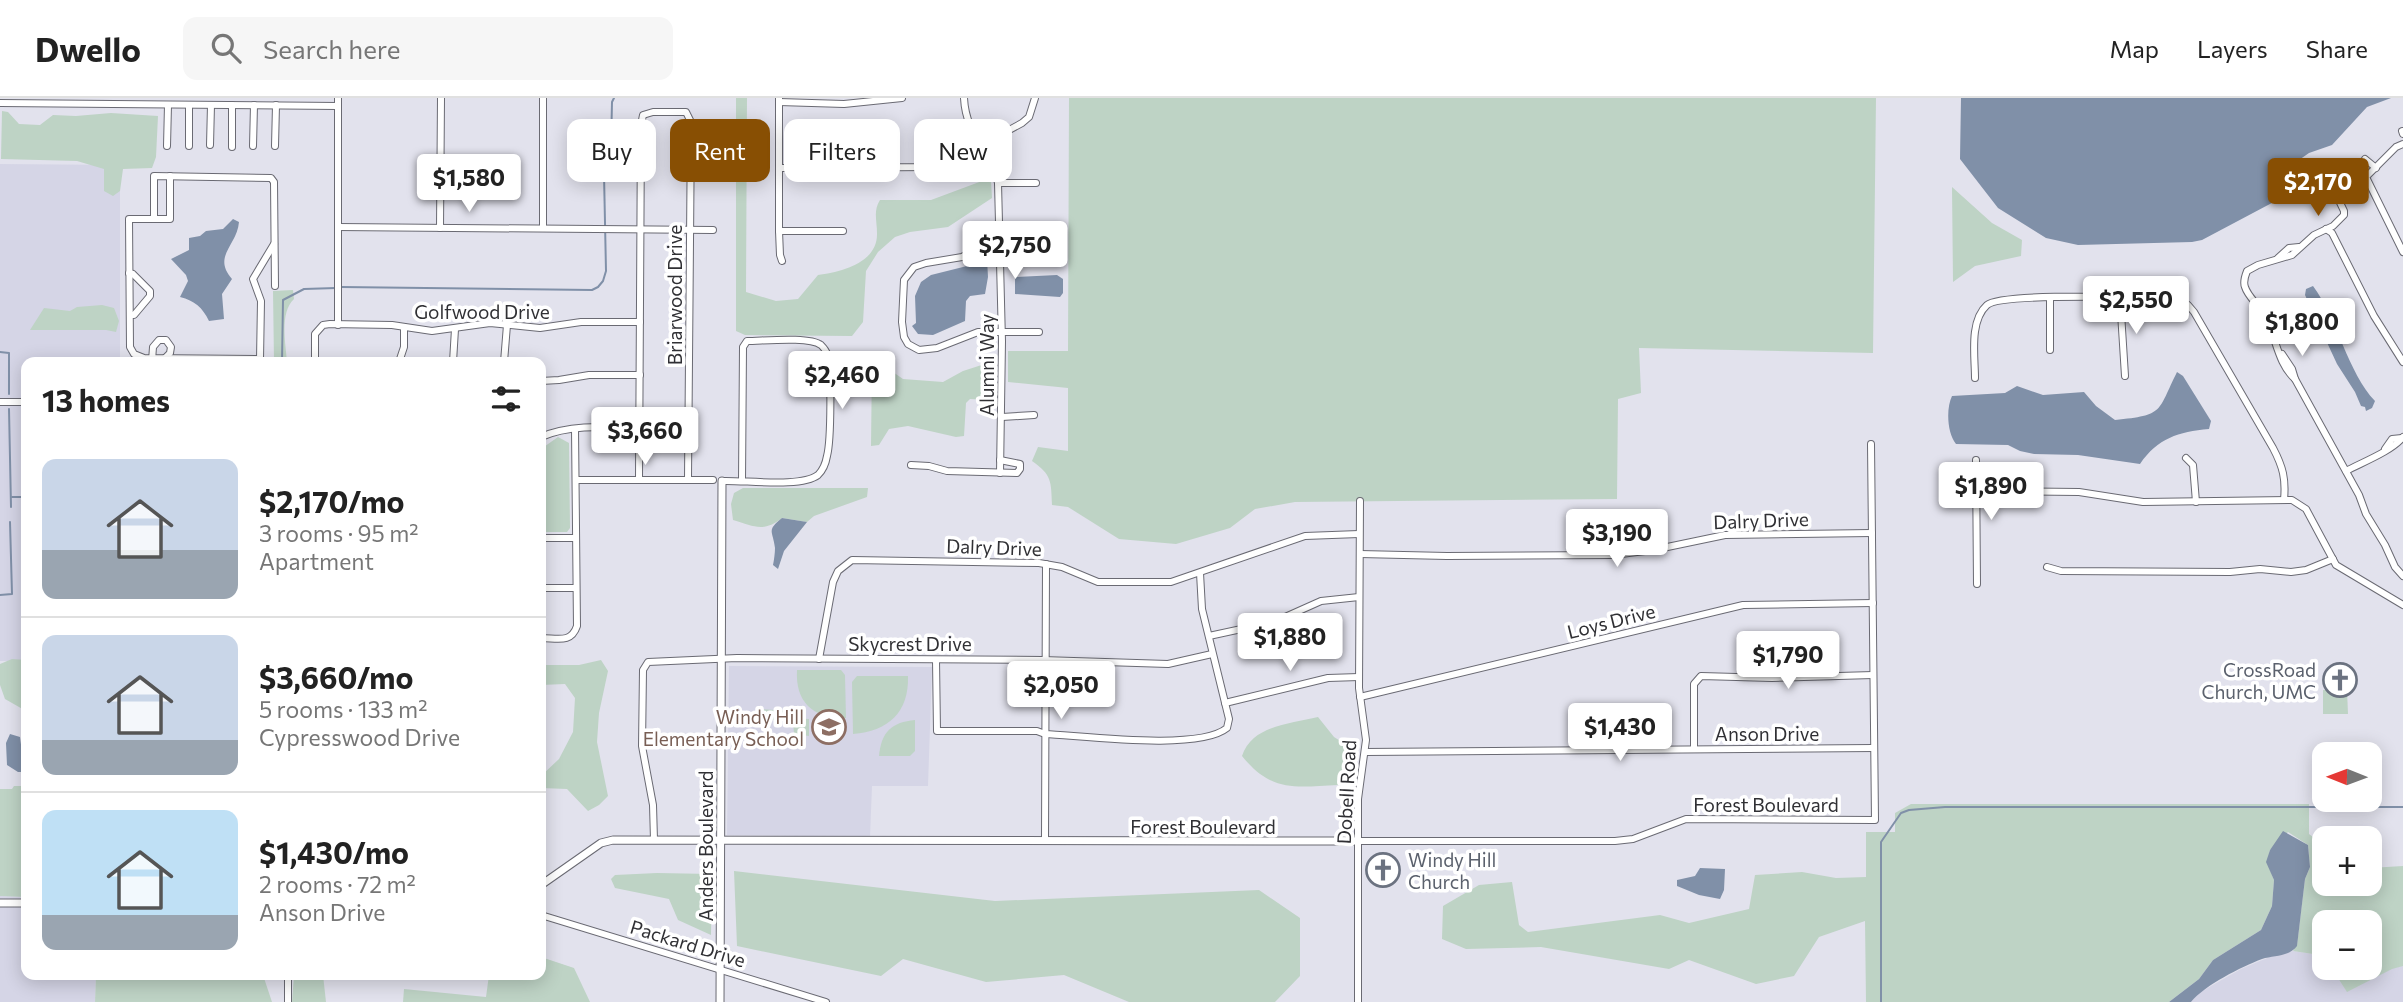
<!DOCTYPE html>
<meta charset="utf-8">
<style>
body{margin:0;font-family:Commissioner,sans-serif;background:#f6f6f6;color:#222;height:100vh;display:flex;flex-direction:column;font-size:26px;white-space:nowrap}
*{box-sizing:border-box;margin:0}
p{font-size:23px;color:#767676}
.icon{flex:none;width:38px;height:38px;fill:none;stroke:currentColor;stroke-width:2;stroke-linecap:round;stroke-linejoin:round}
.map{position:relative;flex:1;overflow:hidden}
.panel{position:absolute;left:21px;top:259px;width:525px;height:623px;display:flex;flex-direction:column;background:#fff;border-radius:14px;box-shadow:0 4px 18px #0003}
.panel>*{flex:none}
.banner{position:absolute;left:567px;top:21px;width:665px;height:63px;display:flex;gap:14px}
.needle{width:46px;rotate:271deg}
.tools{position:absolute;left:2312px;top:644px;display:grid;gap:14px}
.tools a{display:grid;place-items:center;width:70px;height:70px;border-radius:14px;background:#fff;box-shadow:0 4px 18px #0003;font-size:35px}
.price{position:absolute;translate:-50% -60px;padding:0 16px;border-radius:7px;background:#fff;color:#222;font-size:23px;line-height:46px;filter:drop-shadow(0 2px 4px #0008)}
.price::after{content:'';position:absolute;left:50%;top:42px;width:21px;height:16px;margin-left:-10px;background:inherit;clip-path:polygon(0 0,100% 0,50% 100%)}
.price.selected{background:#884f03;color:#fff}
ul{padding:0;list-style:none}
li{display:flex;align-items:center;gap:21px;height:175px;padding:0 21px}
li+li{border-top:2px solid #e0e0e0}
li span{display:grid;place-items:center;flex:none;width:196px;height:140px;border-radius:14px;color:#555}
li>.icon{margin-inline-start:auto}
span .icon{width:84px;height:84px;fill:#fffc;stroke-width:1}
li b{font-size:30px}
h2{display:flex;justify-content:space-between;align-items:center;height:84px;padding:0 21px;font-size:30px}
.tag{padding:0 24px;border-radius:14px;background:#fff;box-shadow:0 4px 18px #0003;font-size:24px;line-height:63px}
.tag.selected{background:#884f03;color:#fff}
header{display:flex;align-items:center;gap:42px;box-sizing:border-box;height:98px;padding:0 35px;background:#fff;border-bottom:2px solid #e0e0e0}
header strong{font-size:33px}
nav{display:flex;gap:38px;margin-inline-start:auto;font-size:24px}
.search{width:490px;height:63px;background:#f6f6f6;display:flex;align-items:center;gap:18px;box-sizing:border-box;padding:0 24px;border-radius:14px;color:#767676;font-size:26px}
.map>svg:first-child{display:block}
</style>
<header>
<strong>Dwello</strong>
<div class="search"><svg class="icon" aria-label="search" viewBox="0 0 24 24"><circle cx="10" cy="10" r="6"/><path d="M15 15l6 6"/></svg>Search here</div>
<nav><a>Map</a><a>Layers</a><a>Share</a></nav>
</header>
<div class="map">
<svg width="2403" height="904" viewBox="0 0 2403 904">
<rect width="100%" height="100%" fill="#e2e2ed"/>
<!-- built -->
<g fill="#d5d5e6">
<path d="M0,66L120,67V264H26V563H0Z"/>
<path d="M729,568L932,569L928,688H872L870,739L727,737Z"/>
<path d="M0,798L26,799V877H96L95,904H0Z"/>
<path d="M2293,853L2313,856L2324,854V870H2370L2403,863V904H2191L2197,896L2241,871L2272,858Z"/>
</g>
<!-- green -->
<g fill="#bed3c5">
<path d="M736,0H747L746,194L776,203L798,201L818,177C841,174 878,165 877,135C877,123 873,113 880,102H931L982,83H991L992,100L948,129L910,134L895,139L878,154L866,173L863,224L852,238L745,237L736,233Z"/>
<path d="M1069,0H1876L1873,255L1639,250L1641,295L1618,301L1617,401L1295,404L1255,411L1230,430L1176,446L1119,441L1068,409L1052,407C1051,383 1052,377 1032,363L1038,349L1068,353V290L1008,284V253H1068Z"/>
<path d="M2,13L8,14L19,26L40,27L53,17L76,18L111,15L158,18L156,59L152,70L123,71L120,93L113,98L104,93V71L77,63L1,61Z"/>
<path d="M1952,89L1992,125L2022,142L2021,158L1975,168L1953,184Z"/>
<path d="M293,192L294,201C279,215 286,246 287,264H274L273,193Z"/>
<path d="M102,207L114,210L119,223L116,234L106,232H30L44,210L70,213L77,209Z"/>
<path d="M877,263L903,281L943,284L963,273L994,263L992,297L988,302L970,301L966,305L964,338L956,339L908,328L889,331L879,347L871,348L872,264Z"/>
<path d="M558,339L569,345L570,430L567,434H541V351Z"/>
<path d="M743,390H868L867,399L814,418L807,424L782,420C763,435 754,428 733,422L731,406L734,395Z"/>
<path d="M12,561L26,562V613L5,601L0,587V566Z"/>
<path d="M601,562L608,573L599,615L597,644L608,698L599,707L588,713L567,691L541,690V678L559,661L573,634L575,600L565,586L541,587V567H579Z"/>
<path d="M797,572H841L845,577L846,620C814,621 795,605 797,572Z"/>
<path d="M857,578H908C909,615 888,633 853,636L852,584Z"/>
<path d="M2323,592H2347L2348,616H2323Z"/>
<path d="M756,611L793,613L794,620L809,621V638L794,636L793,622H756Z"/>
<path d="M1318,619L1334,639L1350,649L1349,663L1338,687C1295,689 1272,695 1242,658C1252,627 1290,626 1318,619Z"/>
<rect x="819" y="622" width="22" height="14"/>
<path d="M915,622V653L910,658H879C881,634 892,624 915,622Z"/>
<path d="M14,688H26V799L0,798V691H12Z"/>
<path d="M1911,706H2309V736L2321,745L2324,786H2370V770L2403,768V868L2392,871L2347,894L2338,880L2336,870H2370V824H2324V854L2313,856L2293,853L2297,847L2305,781L2310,769L2308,747L2288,734L2270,752L2267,764L2274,782L2272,808L2261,832L2213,862L2199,881L2169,904H1866L1865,823L1819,839L1794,878L1756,886L1689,862L1669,871L1541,849L1466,851L1442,841L1443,808L1479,787L1512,784L1519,827L1528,834L1660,817L1689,825L1749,811L1755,777L1802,774L1836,780L1866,779V734H1895V715Z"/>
<path d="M734,773L995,803L1259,792L1300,820V878L1275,904H1129L1064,877L986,884L903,861L881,878L737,848Z"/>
<path d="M657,775L712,776L711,837L678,822L669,801L615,790L611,781L615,777Z"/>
<path d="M541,859L574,870L590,904H403L404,891L486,899L489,877H541Z"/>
<path d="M96,877H263L272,904H95Z"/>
<path d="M294,877H323L326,904H292Z"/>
</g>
<!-- water -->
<g fill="#8090a8">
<path d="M1961,0H2391L2367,9L2332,47L2309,55L2296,64L2285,98L2202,142L2192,144L2078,147L2046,140L1998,110L1960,61Z"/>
<path d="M233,121L239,124C237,148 212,158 232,181L222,196L224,221L209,223C202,209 195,203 180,199L188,183L186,177L171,161L189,152V140L200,138L206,133L223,131Z"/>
<path d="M983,159L987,161L988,179L985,196L970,198L966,203L965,223L933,237L918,236L912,228L916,225L915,198L921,184L931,177L971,167Z"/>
<path d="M1057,177L1063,181V195L1060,199L1015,196V179Z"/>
<path d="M2313,188C2337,220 2348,275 2375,303L2372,310L2366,313L2365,309L2361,308L2355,294L2337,266L2305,197L2306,191Z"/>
<path d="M2177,274L2183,278L2211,323L2209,331C2178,334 2158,340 2140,366L2078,357L2034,356L2020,353L2008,347L1956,346C1947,335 1946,310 1952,298L2005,295L2017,288L2043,297L2084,294L2096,308L2115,322C2165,317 2157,314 2177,274Z"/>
<path d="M782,420L807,424L784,453L778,471L773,467C774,462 775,455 775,450C773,432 766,433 782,420Z"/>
<path d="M10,636L20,639L22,654L26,656V674H18L7,667L6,645Z"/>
<path d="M2283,733L2308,747L2310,769L2305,781L2297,848C2289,859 2274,857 2262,861C2241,869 2205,887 2191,904H2169L2199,881L2213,862L2261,832L2272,808L2274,782L2266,764L2270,752Z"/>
<path d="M1700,770L1725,771L1724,792L1720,801L1699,797L1677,788V782L1695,778Z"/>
</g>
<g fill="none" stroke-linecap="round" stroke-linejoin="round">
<!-- stream -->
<g stroke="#8090a8" stroke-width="2">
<path d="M341,189L592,192L598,189L603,183L606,173L604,76L611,49L612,4L614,0"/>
<path d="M0,254L9,255V296"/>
<path d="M282,264L283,202L304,191L336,190"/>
<path d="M9,311L11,409"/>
<path d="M12,399H26"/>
<path d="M0,497L12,496L10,424"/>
<path d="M1881,904V744L1901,715L1909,712L1945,709H2403"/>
</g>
<!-- minor casing -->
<g stroke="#6a6a73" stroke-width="8">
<g id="minor">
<path d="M779,0V133L780,157L782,163"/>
<path d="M964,0C966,40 992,51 998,85L1002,243L1000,375"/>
<path d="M779,4L844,6L902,0"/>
<path d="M0,5L338,8"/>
<path d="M2402,33L2403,36"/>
<path d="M2403,46L2396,49L2366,79L2403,154"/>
<path d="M210,47L211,7"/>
<path d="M167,48L168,7"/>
<path d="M189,48V7"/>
<path d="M253,48L254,7"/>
<path d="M275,48L276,7"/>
<path d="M232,49V7"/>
<path d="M2365,61L2376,70"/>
<path d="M780,70L934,69L967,55L1022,25L1029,19L1035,0"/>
<path d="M170,78V121H129L130,249L134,256L144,260L260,261L261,203L253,181L274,146"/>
<path d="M998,85H1036"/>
<path d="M154,121V78L271,80L274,84L275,188"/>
<path d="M338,129L713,132"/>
<path d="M440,130L441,0"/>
<path d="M543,130V0"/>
<path d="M2326,131L2332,135L2374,218L2403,264"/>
<path d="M779,133H843"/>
<path d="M1037,144L986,145L962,159L926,165L914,169L904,182L902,224L904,239L908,246L919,252L937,250L978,234H1039"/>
<path d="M2278,160L2289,150L2299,149"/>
<path d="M129,175L133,176L150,193V198L134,217H130"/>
<path d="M2120,199L2125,278"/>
<path d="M338,227V0"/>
<path d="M2050,252V200"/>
<path d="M2282,256L2292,271L2295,281L2359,397L2366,416L2385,447L2395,469L2403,478"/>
<path d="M152,263L153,249L159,242H166L171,249L170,255L165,260"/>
<path d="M315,264V236L323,227L330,226L392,227L432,233L490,225L540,230L581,224H640"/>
<path d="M399,264L404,249V229"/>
<path d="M453,264L455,231"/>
<path d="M504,264L507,227"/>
<path d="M1975,280C1975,259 1969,223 1987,207C2002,194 2147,200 2175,200L2188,207L2194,214L2273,350C2283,369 2286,381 2284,402"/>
<path d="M2295,281C2277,265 2276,237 2264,217C2259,207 2248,199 2245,189C2243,184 2245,178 2247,173L2258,167L2292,157L2314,137L2333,128L2344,117V113L2333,90"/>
<path d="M541,283L559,282L589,277H640"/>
<path d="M0,304H26"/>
<path d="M1002,319L1034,317"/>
<path d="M541,339C571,326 607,329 639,330"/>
<path d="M2385,351L2392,341L2402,340"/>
<path d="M2186,360L2193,367L2196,404"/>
<path d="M1976,362L1977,486"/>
<path d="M911,367L929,368L947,373L1017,375L1020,371V366L1000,362"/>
<path d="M2346,373C2363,364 2392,353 2403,339"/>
<path d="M576,382H713"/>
<path d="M639,382L641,27L643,17L653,14H686L691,24L688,381"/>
<path d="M722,383C745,382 801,390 818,377C823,372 826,364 827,358C831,343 832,269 827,256C826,252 824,250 821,247C809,238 763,243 747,243L743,249L742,383"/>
<path d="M1978,393L2079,394L2143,404L2292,402L2306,411L2336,467L2403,507"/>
<path d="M541,440H576"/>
<path d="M1360,456L1447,458L1613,457L1653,452L1725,437L1872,435"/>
<path d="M2047,469L2061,473L2230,474L2260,471L2291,474L2306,472L2333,461"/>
<path d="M541,490H576"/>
<path d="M1209,538L1274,524L1321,503L1359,499"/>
<path d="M541,540C557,540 571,546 577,528L575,331"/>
<path d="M819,561L833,484L838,473L852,462L1039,465L1062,469L1098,484H1171L1305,438L1359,436"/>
<path d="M936,562L937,633H1037L1045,636C1085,638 1199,653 1227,630L1229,621L1202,511L1200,475"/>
<path d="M1360,599L1743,507L1873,505"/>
<path d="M1225,605L1328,580L1359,579"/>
<path d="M1694,650V586L1701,578L1772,580L1873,577"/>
<path d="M1365,654L1874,650"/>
<path d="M654,742L653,707L642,648L643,572L648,564L737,560L1042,562L1168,566L1212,556"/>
<path d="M1045,743L1046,466"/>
<path d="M1358,743H1615L1633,741L1686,721L1875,722L1871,346"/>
<path d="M541,817L826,904"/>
<path d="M288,904V877"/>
<path d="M1358,904V701L1366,642L1359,590L1360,403"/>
</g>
</g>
<!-- tertiary casing -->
<g stroke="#6a6a73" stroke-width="9">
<g id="tertiary">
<path d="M541,787L601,745L613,742L1358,743"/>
<path d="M0,805H26"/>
<path d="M720,904L722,383"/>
</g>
</g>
<!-- minor -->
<use href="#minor" stroke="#fff" stroke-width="6"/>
<!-- tertiary -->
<use href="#tertiary" stroke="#fff" stroke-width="7"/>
</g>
<!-- icons -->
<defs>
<g id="church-ring" transform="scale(1.75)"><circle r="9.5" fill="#fff" stroke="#6b7280" stroke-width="1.5"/><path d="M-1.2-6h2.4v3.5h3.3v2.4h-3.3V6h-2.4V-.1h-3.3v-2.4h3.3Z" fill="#6b7280"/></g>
<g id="school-ring" transform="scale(1.75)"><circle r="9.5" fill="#fff" stroke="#8d6e63" stroke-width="1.5"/><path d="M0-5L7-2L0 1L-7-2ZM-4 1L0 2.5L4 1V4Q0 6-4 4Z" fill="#8d6e63"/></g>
</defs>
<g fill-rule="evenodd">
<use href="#church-ring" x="2340" y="582"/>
<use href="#school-ring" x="829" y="629"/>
<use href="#church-ring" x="1383" y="772"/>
</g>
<g text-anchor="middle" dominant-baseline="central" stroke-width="7" stroke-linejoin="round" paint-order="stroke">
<!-- street labels -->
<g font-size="19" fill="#303034" stroke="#fff">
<text transform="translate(674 197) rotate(-90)">Briarwood Drive</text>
<text x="482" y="213">Golfwood Drive</text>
<text transform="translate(986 267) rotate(-90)">Alumni Way</text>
<text transform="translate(1761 422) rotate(-2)">Dalry Drive</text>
<text transform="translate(994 449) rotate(2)">Dalry Drive</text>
<text transform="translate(1611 523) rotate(-14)">Loys Drive</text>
<text x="910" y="545">Skycrest Drive</text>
<text x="1767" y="635">Anson Drive</text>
<text transform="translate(1346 694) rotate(-87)">Dobell Road</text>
<text x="1766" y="706">Forest Boulevard</text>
<text x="1203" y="728">Forest Boulevard</text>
<text transform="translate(705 748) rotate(-90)">Anders Boulevard</text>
<text transform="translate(688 845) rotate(17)">Packard Drive</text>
</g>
<!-- worship labels -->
<g font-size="19" fill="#5b616d" stroke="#fff" text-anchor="end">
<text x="2316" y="571">CrossRoad<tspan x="2316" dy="22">Church, UMC</tspan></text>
<text x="1408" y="761" text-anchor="start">Windy Hill<tspan x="1408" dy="22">Church</tspan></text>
</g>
<!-- education labels -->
<g font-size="19" fill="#785e54" stroke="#fff" text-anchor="end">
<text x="804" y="618">Windy Hill<tspan x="804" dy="22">Elementary School</tspan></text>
</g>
</g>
</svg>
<div class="tools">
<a><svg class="needle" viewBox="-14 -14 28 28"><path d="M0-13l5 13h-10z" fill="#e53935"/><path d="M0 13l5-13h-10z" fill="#767676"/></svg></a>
<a>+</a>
<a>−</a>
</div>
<b class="price" style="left:469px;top:116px">$1,580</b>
<b class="price selected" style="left:2318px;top:120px">$2,170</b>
<b class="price" style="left:1015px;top:183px">$2,750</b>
<b class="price" style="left:2136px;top:238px">$2,550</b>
<b class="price" style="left:2302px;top:260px">$1,800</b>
<b class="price" style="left:842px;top:313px">$2,460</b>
<b class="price" style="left:645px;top:369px">$3,660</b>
<b class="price" style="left:1991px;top:424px">$1,890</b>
<b class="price" style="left:1617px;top:471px">$3,190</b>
<b class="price" style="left:1290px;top:575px">$1,880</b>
<b class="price" style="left:1788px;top:593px">$1,790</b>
<b class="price" style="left:1061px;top:623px">$2,050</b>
<b class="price" style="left:1620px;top:665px">$1,430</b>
<div class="banner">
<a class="tag">Buy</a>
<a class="tag selected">Rent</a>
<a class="tag">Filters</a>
<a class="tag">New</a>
</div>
<section class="panel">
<h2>13 homes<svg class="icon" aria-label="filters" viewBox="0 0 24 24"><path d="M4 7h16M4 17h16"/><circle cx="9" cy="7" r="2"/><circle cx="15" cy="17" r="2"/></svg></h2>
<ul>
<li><span style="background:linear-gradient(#c9d6e8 65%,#9aa5b1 0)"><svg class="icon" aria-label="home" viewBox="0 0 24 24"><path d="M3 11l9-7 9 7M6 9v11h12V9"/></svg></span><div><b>$2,170/mo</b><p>3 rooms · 95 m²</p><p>Apartment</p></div></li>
<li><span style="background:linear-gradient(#c9d6e8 75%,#9aa5b1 0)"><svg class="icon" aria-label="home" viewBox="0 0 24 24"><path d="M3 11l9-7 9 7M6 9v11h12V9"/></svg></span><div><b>$3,660/mo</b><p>5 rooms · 133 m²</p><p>Cypresswood Drive</p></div></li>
<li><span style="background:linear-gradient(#bfe0f5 75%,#9aa5b1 0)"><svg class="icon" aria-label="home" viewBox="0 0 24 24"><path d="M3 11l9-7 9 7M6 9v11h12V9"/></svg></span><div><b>$1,430/mo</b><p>2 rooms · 72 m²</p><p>Anson Drive</p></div></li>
</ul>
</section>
</div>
